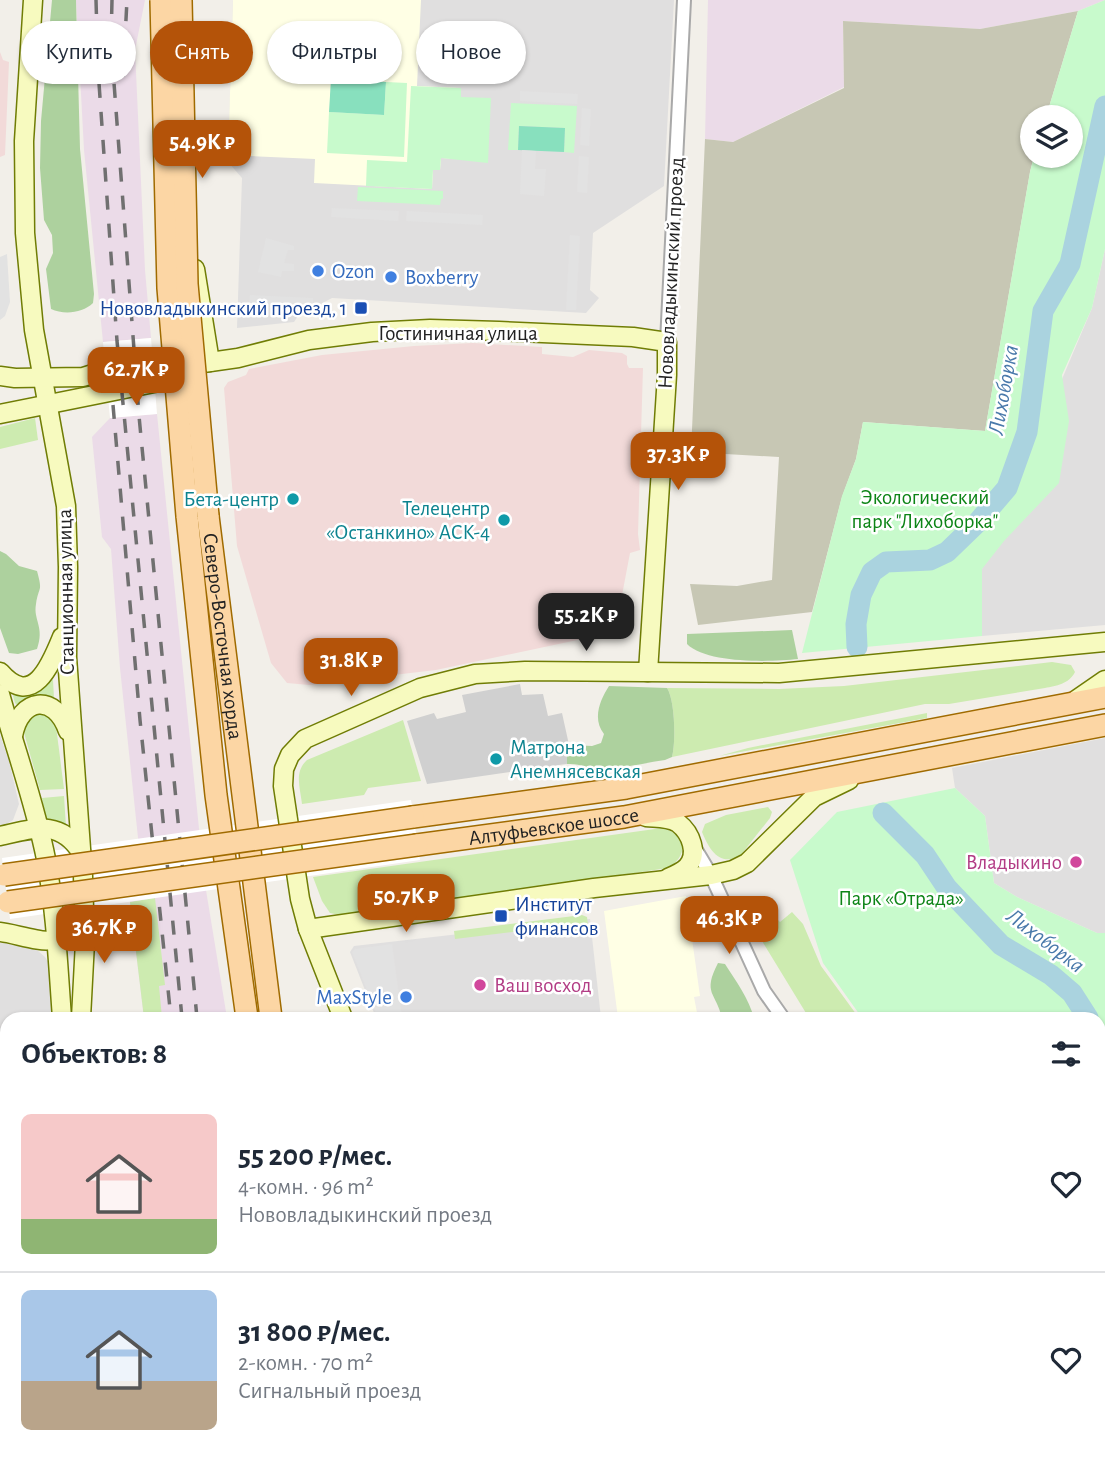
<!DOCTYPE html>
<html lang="ru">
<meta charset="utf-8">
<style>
body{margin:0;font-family:"Alegreya Sans",sans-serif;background:#f2f2f3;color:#1f2937;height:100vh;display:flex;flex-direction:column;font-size:26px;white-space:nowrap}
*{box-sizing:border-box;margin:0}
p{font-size:23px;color:#747a83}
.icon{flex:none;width:38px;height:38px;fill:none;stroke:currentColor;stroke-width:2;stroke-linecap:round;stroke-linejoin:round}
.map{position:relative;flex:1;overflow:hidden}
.details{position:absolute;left:0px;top:1012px;width:1106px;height:450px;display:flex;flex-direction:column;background:#fff;border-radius:21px 21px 0 0;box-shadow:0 2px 5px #0004}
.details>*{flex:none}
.hud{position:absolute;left:21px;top:21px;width:700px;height:63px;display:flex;gap:14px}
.controls{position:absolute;left:1020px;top:105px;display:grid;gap:14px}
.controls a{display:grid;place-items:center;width:63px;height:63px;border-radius:50%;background:#fff;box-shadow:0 2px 5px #0004;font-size:35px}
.price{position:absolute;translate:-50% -60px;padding:0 16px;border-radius:14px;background:#b45309;color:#fff;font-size:23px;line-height:46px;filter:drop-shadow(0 2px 4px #0008)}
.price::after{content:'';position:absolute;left:50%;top:42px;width:21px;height:16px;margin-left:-10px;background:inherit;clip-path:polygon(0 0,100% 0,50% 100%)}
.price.active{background:#222;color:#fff}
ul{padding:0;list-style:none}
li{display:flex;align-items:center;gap:21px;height:175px;padding:0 21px}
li+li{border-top:2px solid #e0e1e3}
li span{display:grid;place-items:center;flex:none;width:196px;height:140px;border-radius:10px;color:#555}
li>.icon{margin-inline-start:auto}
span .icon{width:84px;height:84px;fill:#fffc;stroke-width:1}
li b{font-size:30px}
h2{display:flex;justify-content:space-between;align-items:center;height:84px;padding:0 21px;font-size:30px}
.tag{padding:0 24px;border-radius:32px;background:#fff;box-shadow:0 2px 5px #0004;font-size:24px;line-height:63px}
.tag.active{background:#b45309;color:#fff}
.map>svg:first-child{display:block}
</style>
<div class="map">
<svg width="1105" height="1460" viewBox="0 0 1105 1460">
<rect width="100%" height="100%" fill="#f2efe9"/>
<!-- residential -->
<g fill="#e0dfdf">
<path d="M233,0H674L664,186L593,233L590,290L599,298L586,313L332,298L298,316L294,322L237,328L242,178L228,162Z"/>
<path d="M1105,249V625L982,636V569L1092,308Z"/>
<path d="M0,735L9,761L19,804L13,820L0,828Z"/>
<path d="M1105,738V933H1097L1017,897L994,883L985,816L955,788L952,768Z"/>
<path d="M590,919L601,1018H376L350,952L354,946Z"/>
<path d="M0,943L20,944L38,951L45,957L52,968L58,1018H7V1377H0Z"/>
</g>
<!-- commercial -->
<g fill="#f2dad9">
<path d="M0,52L3,60L9,62L5,155L0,157Z"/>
<path d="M473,343L542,347V354L573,357L589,350L622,353L627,356V364L629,368H643L638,534L640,550L630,553L615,632L436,670L309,685L287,683L271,663L237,546L224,388L228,382L246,375L249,369L322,355L414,346Z"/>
</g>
<!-- industrial -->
<g fill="#ebdbe8">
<path d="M76,0H145L135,50L145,270L151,338L103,342L84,150Z"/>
<path d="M708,0H1105L1078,11L980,29L843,21L844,87L733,142L705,139Z"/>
<path d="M157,414L204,878L227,1018H144L130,902L129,877L139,847L120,668L111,549L102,537L92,437L110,418Z"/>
<path d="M1099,1243L1105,1244V1460H598L599,1454H1099Z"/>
<path d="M138,1454H282V1460H140Z"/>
</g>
<!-- education -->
<g fill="#ffffe5">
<path d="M233,0H421L417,86L461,88L458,159L441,158L440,170H433L432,189L314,183L315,159L228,155Z"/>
<path d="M686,896L700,996L694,997L698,1018H618L604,911Z"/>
</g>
<!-- religious -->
<path fill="#d0d0d0" d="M520,684L522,695L543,694L548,716L562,713L573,763L427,784L407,721L434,713L437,719L466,712L462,695Z"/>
<!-- construction -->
<path fill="#c7c7b4" d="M1078,11L1046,117H1032V156H1034L1030,172L985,431L863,422L856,459L842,497L812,612L698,625L690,584L737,586L772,580L779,457L691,452L705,139L733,142L844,88L843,21L980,29Z"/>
<!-- grass -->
<g fill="#cdebb0">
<path d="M35,418L38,440L0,449V427Z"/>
<path d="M1052,662L1071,665L1075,672C1069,684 1056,686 1045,688L949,704H925L672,757C676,742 675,700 667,688L779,689L844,686Z"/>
<path d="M51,679L53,680L54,698C40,695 29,693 17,705L15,703L12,692L42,687Z"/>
<path d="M29,713L51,714L56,726L64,789L40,790L23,729Z"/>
<path d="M927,713V718L719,756L748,748Z"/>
<path d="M403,720L421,781L368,788L364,795L302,804C300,787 294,772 307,760Z"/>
<path d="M64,796L66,827L54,821H46L42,798Z"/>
<path d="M768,807L772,812L770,818L740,856C719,867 709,849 702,832L705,824L726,815Z"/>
<path d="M662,828C687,834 689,855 668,868L344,916L330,913L322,901L313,877Z"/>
<path d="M155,898L165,985L159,986L162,1018H144L130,902Z"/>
<path d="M792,912L803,924L821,966L859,1018H809L759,936L777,919L780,922Z"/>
<path d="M582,915L587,917L588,925L584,929L528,936L521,931L455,939L454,931Z"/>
<path d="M7,1398V1450L0,1449V1412Z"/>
<path d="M125,1454H189V1460H128Z"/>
</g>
<!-- forest -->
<g fill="#add19e">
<path d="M52,0H76L80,149L94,294L93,303C83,313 64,315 51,309L46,269L53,253L52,235L44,220L40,168L41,121Z"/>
<path d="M0,551L6,554L19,566L37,571C43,593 39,585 36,604C33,620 45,627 37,649L18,654L9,653L0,628Z"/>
<path d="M792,630L798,659C772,662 707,664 687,644V634Z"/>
<path d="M609,686L667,688C675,700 676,742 672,757L665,760C644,763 621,769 599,769C586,769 581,763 567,764V749L571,745L592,746L601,743L604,734C592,719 600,700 609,686Z"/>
<path d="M718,963L725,964C736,981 749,999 754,1018H722C716,992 702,994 718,963Z"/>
<path d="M7,1255V1350L0,1356V1260Z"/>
</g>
<!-- park -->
<g fill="#c8facc">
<path d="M1105,0V249L1092,308L1062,375L1069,421L1059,483L1004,541L982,569V636L802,653L842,496L856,459L863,422L985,431L1030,172L1034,156H1071V117H1046L1078,11Z"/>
<path d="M386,82L407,83L404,157L327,153L329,112L384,115Z"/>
<path d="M411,86L461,88V97L491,98L488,163L441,158L440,170H433L432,189L366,186L367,160L407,162Z"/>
<path d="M511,103L577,106L574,153L564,152L565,128L519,126L518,150H508Z"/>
<path d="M358,187L443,191V199H441L440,205L357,201Z"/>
<path d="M955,788L985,816L994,883L1017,897L1097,933H1105V1167L1099,1168V1018H862L823,963L790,860L837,812Z"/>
</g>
<!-- pitch -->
<g fill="#88e0be">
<path d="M331,79L386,82L384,115L329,112Z"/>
<path d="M519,126L565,128L564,152L518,150Z"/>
</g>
<!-- parking -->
<g fill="#e2e2e2">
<path d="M520,91L578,94L577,104L520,101Z"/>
<path d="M582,108L591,109L589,146L580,145Z"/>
<path d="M522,150L536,151L535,169H546L544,196L520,194Z"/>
<path d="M579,156L589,157L587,193L577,192Z"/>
<path d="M332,208L399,211L398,221L331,217Z"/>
<path d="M407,211L483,215L482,225L406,221Z"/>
<path d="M570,235L580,236L576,310H566Z"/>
<path d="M266,238L294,246V250H288L284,263L294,264V271H282L281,277L258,272Z"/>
<path d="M7,254L10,302L5,316L0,320V257Z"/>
<path d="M250,295L313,298V307L249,304Z"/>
<path d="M392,944L402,1018H378L352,952L355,949Z"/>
</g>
<!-- pier -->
<g fill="#fff">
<path d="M151,338L157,414L110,418L103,342Z"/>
<path d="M411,800L420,860L10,919L2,858Z"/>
</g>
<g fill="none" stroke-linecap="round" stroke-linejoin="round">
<!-- river -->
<g stroke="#aad3df" stroke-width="21">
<path d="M857,647L856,624L861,595L872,572L886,562L930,560L947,552L977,523L1007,488L1027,432L1043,311L1070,264L1105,106"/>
<path d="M883,813L925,855L947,888L1001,945L1051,975L1072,993L1088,1018"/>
<path d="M1099,1035L1105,1045"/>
</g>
<!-- street casing -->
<g stroke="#a9a9a9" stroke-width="16">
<g id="street">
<path d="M667,342L684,0"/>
<path d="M693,845L711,875L764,991L783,1018"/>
<path d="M1099,1217L1105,1218"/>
</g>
</g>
<!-- secondary casing -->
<g stroke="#707d05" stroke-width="21">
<g id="secondary">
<path d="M33,0L24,141L25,233L34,330L66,506L68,567L67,657L83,876L85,942L81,1018"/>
<path d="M195,269L210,362"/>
<path d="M0,376L15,378L83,377L102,371L168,368L238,358L309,340L372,332L430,329L499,331L633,337L667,342V375L648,672"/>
<path d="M0,414L169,380L184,370"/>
<path d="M0,672C33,710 51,664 62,637"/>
<path d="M0,694C15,749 35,803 46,859C56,912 58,965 62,1018"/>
<path d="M1076,700L1105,680"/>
<path d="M13,736C20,697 55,693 68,731"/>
<path d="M646,817C656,818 669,817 678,823C691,833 699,854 687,867C682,872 675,875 668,878"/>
<path d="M0,836C33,829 59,818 81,852"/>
<path d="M308,929L594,888L711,875L733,870L747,863L814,797L849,780"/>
<path d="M0,932C12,933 42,943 51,940C64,935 72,922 85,917"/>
<path d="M343,1018L308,929L300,899L283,786L284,769L290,755L305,739L420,688L475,674L525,671L779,673L1105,642"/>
<path d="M99,1454L100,1460"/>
<path d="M516,1454L518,1460"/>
</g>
</g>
<!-- primary casing -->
<g stroke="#a06b00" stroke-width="24">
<g id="primary">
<path d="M187,516L216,795L247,1018"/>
<path id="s1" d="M208,516L271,1018"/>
<path d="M413,817L626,788L1105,697"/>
<path id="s2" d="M417,845L624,817L1105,725"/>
<path d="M295,1454L296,1460"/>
<path d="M320,1454V1460"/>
</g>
</g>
<!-- street -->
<use href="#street" stroke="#fff" stroke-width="12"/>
<!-- secondary -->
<use href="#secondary" stroke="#f7fabf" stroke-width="18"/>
<!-- primary -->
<use href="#primary" stroke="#fcd6a4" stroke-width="21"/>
<!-- rail -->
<g stroke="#707070" stroke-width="3.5" stroke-dasharray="14 14" stroke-linecap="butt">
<path d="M96,0L98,69L117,341L182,1018"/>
<path d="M112,0L111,43L139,416L197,1018"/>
<path d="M123,77L127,0"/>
<path d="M113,405L140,720L171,1018"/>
<path d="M210,1454V1460"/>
<path d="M221,1454L222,1460"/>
<path d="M241,1454L242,1460"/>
</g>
<!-- primary-bridge casing -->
<g stroke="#a06b00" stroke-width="24" stroke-linecap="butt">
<g id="primary-bridge">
<path d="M161,0L168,288L187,516"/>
<path d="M181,0L187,284L208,516"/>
<path d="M4,875L413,817"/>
<path d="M8,902L417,845"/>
</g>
</g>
<!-- primary-bridge -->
<use href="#primary-bridge" stroke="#fcd6a4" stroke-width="21"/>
</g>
<!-- markers -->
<g fill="#3f7fe0" stroke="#fff" stroke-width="2.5">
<circle cx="318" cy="271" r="7"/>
<circle cx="391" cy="277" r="7"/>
<circle cx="406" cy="997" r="7"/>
</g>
<g fill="#1a4fb4" stroke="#fff" stroke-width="2.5">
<rect x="354" y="301" width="14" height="14" rx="3.5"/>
<rect x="494" y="909" width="14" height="14" rx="3.5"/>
</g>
<g fill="#0f9aa8" stroke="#fff" stroke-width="2.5">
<circle cx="293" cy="499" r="7"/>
<circle cx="504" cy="520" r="7"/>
<circle cx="496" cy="759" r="7"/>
</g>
<g fill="#d1479c" stroke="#fff" stroke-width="2.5">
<circle cx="1076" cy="862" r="7"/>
<circle cx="480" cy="985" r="7"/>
</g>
<g text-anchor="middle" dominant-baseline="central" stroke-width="5" stroke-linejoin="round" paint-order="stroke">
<!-- shop labels -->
<g font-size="21" fill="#366cbe" stroke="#fff" text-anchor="start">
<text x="332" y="271">Ozon</text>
<text x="405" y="277">Boxberry</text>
<text x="392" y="997" text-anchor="end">MaxStyle</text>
</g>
<!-- street labels -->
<g font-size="21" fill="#222" stroke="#fff">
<text transform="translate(671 273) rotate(-87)">Нововладыкинский проезд</text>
<text x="458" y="333">Гостиничная улица</text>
<text transform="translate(66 592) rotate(-91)">Станционная улица</text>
<text stroke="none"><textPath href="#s1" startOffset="121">Северо-Восточная хорда</textPath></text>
<text stroke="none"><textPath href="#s2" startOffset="138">Алтуфьевское шоссе</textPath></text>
</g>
<!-- transit labels -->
<g font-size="21" fill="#164399" stroke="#fff" text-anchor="end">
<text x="347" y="308">Нововладыкинский проезд, 1</text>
<text x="515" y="904" text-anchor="start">Институт<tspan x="515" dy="24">финансов</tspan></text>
</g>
<!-- park labels -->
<g font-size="21" fill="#0c8416" stroke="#fff">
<text x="925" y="497">Экологический<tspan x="925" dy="24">парк "Лихоборка"</tspan></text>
<text x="901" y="898">Парк «Отрада»</text>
</g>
<!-- culture labels -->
<g font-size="21" fill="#0d838f" stroke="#fff" text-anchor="end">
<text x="279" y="499">Бета-центр</text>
<text x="490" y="508">Телецентр<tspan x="490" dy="24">«Останкино» АСК-4</tspan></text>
<text x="510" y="747" text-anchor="start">Матрона<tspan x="510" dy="24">Анемнясевская</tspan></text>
</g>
<!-- hotel labels -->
<g font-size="21" fill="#b23c85" stroke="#fff" text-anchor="end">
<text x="1062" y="862">Владыкино</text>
<text x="494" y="985" text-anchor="start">Ваш восход</text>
</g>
<!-- water labels -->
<g font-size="23" font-style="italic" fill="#4a7aab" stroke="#fff">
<text transform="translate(1004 390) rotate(-80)">Лихоборка</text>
<text transform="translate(1045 941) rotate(37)">Лихоборка</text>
</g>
</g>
</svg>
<div class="controls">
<a><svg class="icon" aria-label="layers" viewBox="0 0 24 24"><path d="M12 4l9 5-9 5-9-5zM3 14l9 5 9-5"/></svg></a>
</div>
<b class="price" style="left:202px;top:180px">54.9K ₽</b>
<b class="price" style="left:136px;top:407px">62.7K ₽</b>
<b class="price" style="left:678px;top:492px">37.3K ₽</b>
<b class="price active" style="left:586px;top:653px">55.2K ₽</b>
<b class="price" style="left:351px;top:698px">31.8K ₽</b>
<b class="price" style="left:406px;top:934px">50.7K ₽</b>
<b class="price" style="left:729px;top:956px">46.3K ₽</b>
<b class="price" style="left:104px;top:965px">36.7K ₽</b>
<div class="hud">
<a class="tag">Купить</a>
<a class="tag active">Снять</a>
<a class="tag">Фильтры</a>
<a class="tag">Новое</a>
</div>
<section class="details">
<h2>Объектов: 8<svg class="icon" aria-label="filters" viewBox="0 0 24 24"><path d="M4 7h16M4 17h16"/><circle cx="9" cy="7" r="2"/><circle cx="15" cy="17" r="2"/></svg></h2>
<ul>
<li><span style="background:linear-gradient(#f6c9c9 75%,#8fb573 0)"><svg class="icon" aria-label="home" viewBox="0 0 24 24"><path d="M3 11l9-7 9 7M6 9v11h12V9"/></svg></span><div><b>55 200 ₽/мес.</b><p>4-комн. · 96 m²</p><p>Нововладыкинский проезд</p></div><svg class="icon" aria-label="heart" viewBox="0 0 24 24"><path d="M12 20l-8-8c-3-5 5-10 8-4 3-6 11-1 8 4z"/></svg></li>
<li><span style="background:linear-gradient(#a9c7e8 65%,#b9a48a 0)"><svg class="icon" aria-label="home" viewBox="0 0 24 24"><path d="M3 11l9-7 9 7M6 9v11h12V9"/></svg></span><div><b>31 800 ₽/мес.</b><p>2-комн. · 70 m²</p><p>Сигнальный проезд</p></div><svg class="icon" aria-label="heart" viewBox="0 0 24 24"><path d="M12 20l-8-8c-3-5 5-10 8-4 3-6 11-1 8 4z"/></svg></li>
</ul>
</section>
</div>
